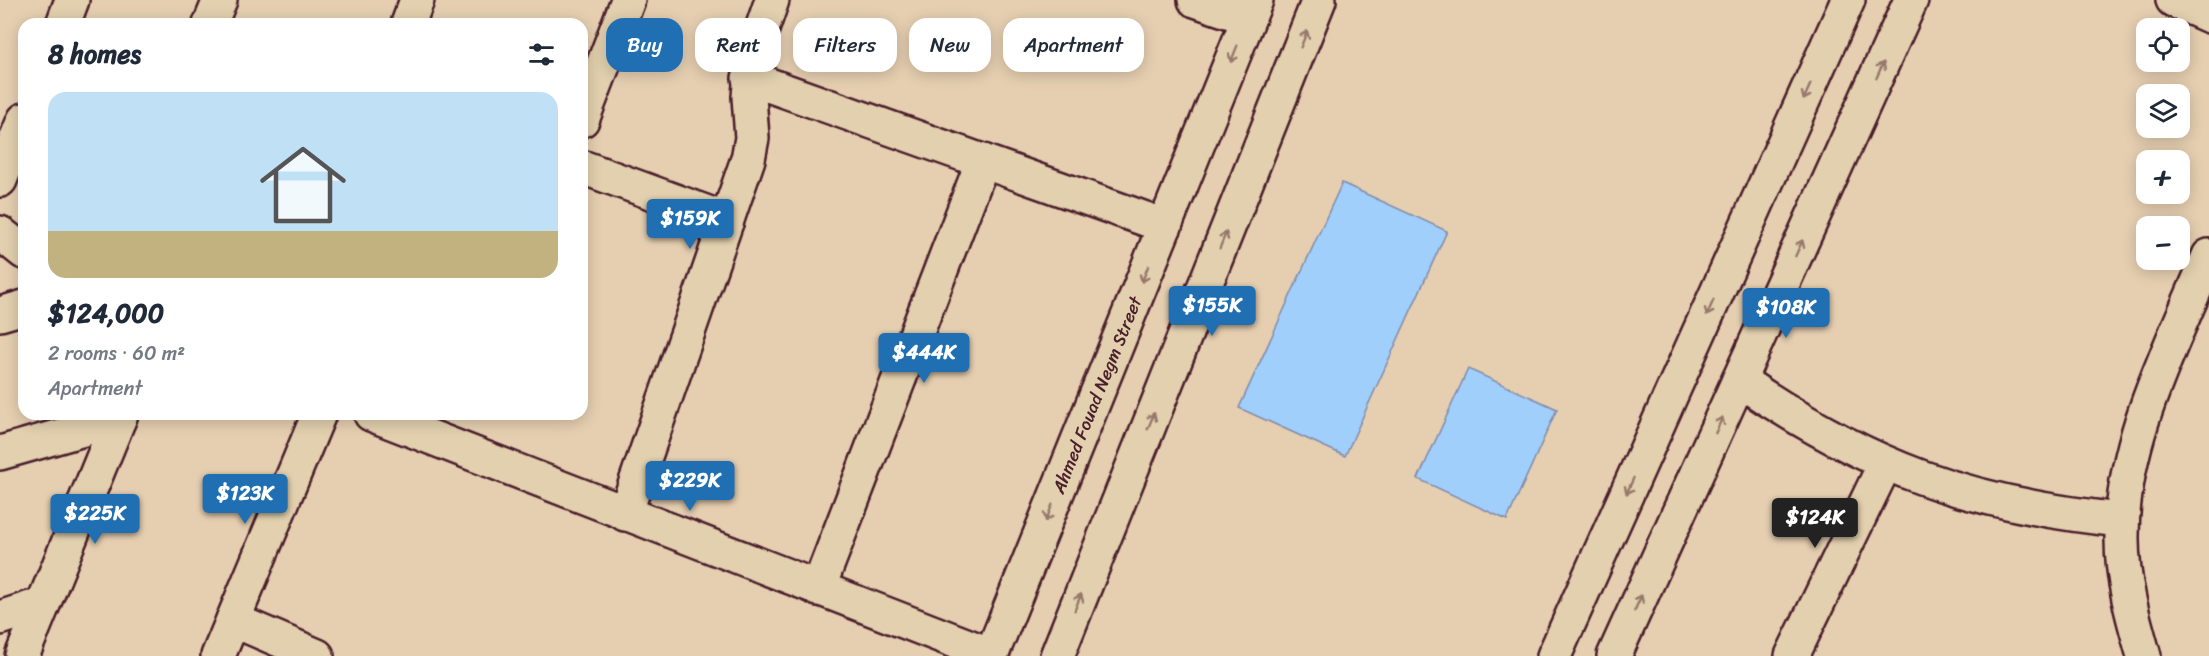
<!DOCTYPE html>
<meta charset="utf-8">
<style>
body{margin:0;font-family:Sriracha,sans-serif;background:#f6f6f7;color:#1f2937;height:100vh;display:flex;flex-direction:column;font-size:22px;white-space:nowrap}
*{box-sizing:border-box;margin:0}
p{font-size:20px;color:#747a83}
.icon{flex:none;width:33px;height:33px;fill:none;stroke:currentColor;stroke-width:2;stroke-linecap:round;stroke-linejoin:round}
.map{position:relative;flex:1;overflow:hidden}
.drawer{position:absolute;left:18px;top:18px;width:570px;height:402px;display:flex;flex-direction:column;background:#fff;border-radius:18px;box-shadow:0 3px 15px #0003}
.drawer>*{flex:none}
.banner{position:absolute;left:606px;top:18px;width:570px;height:54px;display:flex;gap:12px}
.buttons{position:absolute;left:2136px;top:18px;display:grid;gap:12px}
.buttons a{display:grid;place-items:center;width:54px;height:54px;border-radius:12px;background:#fff;box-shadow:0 3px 15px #0003;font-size:30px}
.price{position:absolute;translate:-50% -51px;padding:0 14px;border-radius:6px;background:#1f6fb2;color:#fff;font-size:20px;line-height:39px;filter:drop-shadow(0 2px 3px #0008)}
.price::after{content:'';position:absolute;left:50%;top:36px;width:18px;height:14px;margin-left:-9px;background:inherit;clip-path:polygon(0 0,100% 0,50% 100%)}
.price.selected{background:#222;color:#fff}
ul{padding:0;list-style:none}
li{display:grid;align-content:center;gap:12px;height:318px;padding:0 30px}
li+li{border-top:2px solid #e0e1e3}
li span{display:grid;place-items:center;height:186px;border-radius:18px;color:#555}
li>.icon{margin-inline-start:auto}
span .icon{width:108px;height:108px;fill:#fffc;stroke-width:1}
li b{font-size:26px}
h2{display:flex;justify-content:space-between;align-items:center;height:72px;padding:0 30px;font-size:26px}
.pill{padding:0 21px;border-radius:18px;background:#fff;box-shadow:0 3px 15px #0003;font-size:21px;line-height:54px}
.pill.selected{background:#1f6fb2;color:#fff}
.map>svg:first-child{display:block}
</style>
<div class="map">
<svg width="2209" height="656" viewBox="0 0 2209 656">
<rect width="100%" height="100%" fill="#e6cfb1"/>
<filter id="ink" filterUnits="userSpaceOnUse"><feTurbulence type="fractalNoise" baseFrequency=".0167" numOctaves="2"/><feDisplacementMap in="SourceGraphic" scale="12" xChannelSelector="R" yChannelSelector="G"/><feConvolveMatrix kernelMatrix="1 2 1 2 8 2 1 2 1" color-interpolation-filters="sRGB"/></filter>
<g filter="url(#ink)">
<!-- water -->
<g fill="#a1cffc" stroke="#7e89a8" stroke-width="1.5">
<path d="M1342,183L1447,231L1345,456L1239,408Z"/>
<path d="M1468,369L1557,409L1507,520L1418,479Z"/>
</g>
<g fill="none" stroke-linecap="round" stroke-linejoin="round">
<!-- minor casing -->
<g stroke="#4a1f2b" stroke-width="38">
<g id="minor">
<path d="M1195,0L1248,18"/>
<path d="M2173,0L2209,16"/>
<path d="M63,24L72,0"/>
<path d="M210,24L220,0"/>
<path d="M408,24L417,0"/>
<path d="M749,78L1165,226"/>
<path d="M582,120L628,0"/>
<path d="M582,167L727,220"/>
<path d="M0,180L24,120"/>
<path d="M0,233L24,252"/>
<path d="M0,314L24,307"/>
<path d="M1739,380C1866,467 1969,505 2122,520"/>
<path d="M371,414L991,655"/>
<path d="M0,453L119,419"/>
<path d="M625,514L748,159L752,138L749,97L752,58L772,0"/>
<path d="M818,589L983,161"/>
<path d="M0,618L43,604"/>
<path d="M233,620L317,656"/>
<path d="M22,656L121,414"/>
<path d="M218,656L319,414"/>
<path d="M1792,656L1885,464"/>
<path d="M2144,656C2133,618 2122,580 2122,539C2121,440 2172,346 2209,256"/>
</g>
</g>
<!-- tertiary casing -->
<g stroke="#4a1f2b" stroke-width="38">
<g id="tertiary">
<path d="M991,656L1256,0"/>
<path d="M1057,656L1319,0"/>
<path d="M1554,656L1848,0"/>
<path d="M1614,656L1911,0"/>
</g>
</g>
<!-- minor -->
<use href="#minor" stroke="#e2d0ae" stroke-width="33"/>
<!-- tertiary -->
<use href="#tertiary" stroke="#e2d0ae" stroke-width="33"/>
</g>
<!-- one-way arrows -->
<defs><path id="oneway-shaft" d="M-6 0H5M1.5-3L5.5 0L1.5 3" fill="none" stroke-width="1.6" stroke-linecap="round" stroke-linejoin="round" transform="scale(1.5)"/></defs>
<g stroke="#96786c">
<use href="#oneway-shaft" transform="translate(1304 39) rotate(-68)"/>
<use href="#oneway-shaft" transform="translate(1234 54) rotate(112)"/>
<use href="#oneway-shaft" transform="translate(1880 70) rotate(-66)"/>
<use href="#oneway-shaft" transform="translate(1807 92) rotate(114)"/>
<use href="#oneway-shaft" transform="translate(1223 240) rotate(-68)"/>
<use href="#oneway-shaft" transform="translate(1799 248) rotate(-66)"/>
<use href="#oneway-shaft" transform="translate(1145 274) rotate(112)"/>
<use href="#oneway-shaft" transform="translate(1710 308) rotate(114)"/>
<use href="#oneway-shaft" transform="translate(1151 421) rotate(-68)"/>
<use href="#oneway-shaft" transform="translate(1719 425) rotate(-66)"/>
<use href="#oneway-shaft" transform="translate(1630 486) rotate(114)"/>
<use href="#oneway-shaft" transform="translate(1049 513) rotate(112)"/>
<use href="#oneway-shaft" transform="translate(1078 602) rotate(-68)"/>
<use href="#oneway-shaft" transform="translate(1638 603) rotate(-66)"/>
</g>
</g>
<g text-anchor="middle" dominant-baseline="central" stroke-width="4.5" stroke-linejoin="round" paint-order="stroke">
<!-- street labels -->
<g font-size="18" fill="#4a1f2b" stroke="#e2d0ae">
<text transform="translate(1097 395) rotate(-68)">Ahmed Fouad Negm Street</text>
</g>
</g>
</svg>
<div class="buttons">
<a><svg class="icon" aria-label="locate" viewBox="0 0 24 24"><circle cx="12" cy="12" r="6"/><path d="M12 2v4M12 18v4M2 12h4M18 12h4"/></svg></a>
<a><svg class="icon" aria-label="layers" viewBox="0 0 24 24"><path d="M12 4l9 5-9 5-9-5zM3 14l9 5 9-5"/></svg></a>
<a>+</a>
<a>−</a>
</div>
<b class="price" style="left:690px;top:250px">$159K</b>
<b class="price" style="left:1212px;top:337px">$155K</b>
<b class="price" style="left:1786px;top:339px">$108K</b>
<b class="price" style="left:924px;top:384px">$444K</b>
<b class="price" style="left:690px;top:512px">$229K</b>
<b class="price" style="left:245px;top:525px">$123K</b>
<b class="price" style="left:95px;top:545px">$225K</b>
<b class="price selected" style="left:1815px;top:549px">$124K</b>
<div class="banner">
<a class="pill selected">Buy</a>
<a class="pill">Rent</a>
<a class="pill">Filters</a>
<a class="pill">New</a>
<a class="pill">Apartment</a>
</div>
<section class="drawer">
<h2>8 homes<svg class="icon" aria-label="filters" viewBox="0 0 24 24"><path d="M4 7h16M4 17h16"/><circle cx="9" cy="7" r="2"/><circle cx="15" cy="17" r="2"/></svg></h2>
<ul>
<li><span style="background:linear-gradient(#bfe0f5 75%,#c2b280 0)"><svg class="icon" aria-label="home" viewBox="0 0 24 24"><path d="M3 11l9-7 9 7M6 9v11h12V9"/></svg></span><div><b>$124,000</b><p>2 rooms · 60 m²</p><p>Apartment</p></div></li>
</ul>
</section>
</div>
